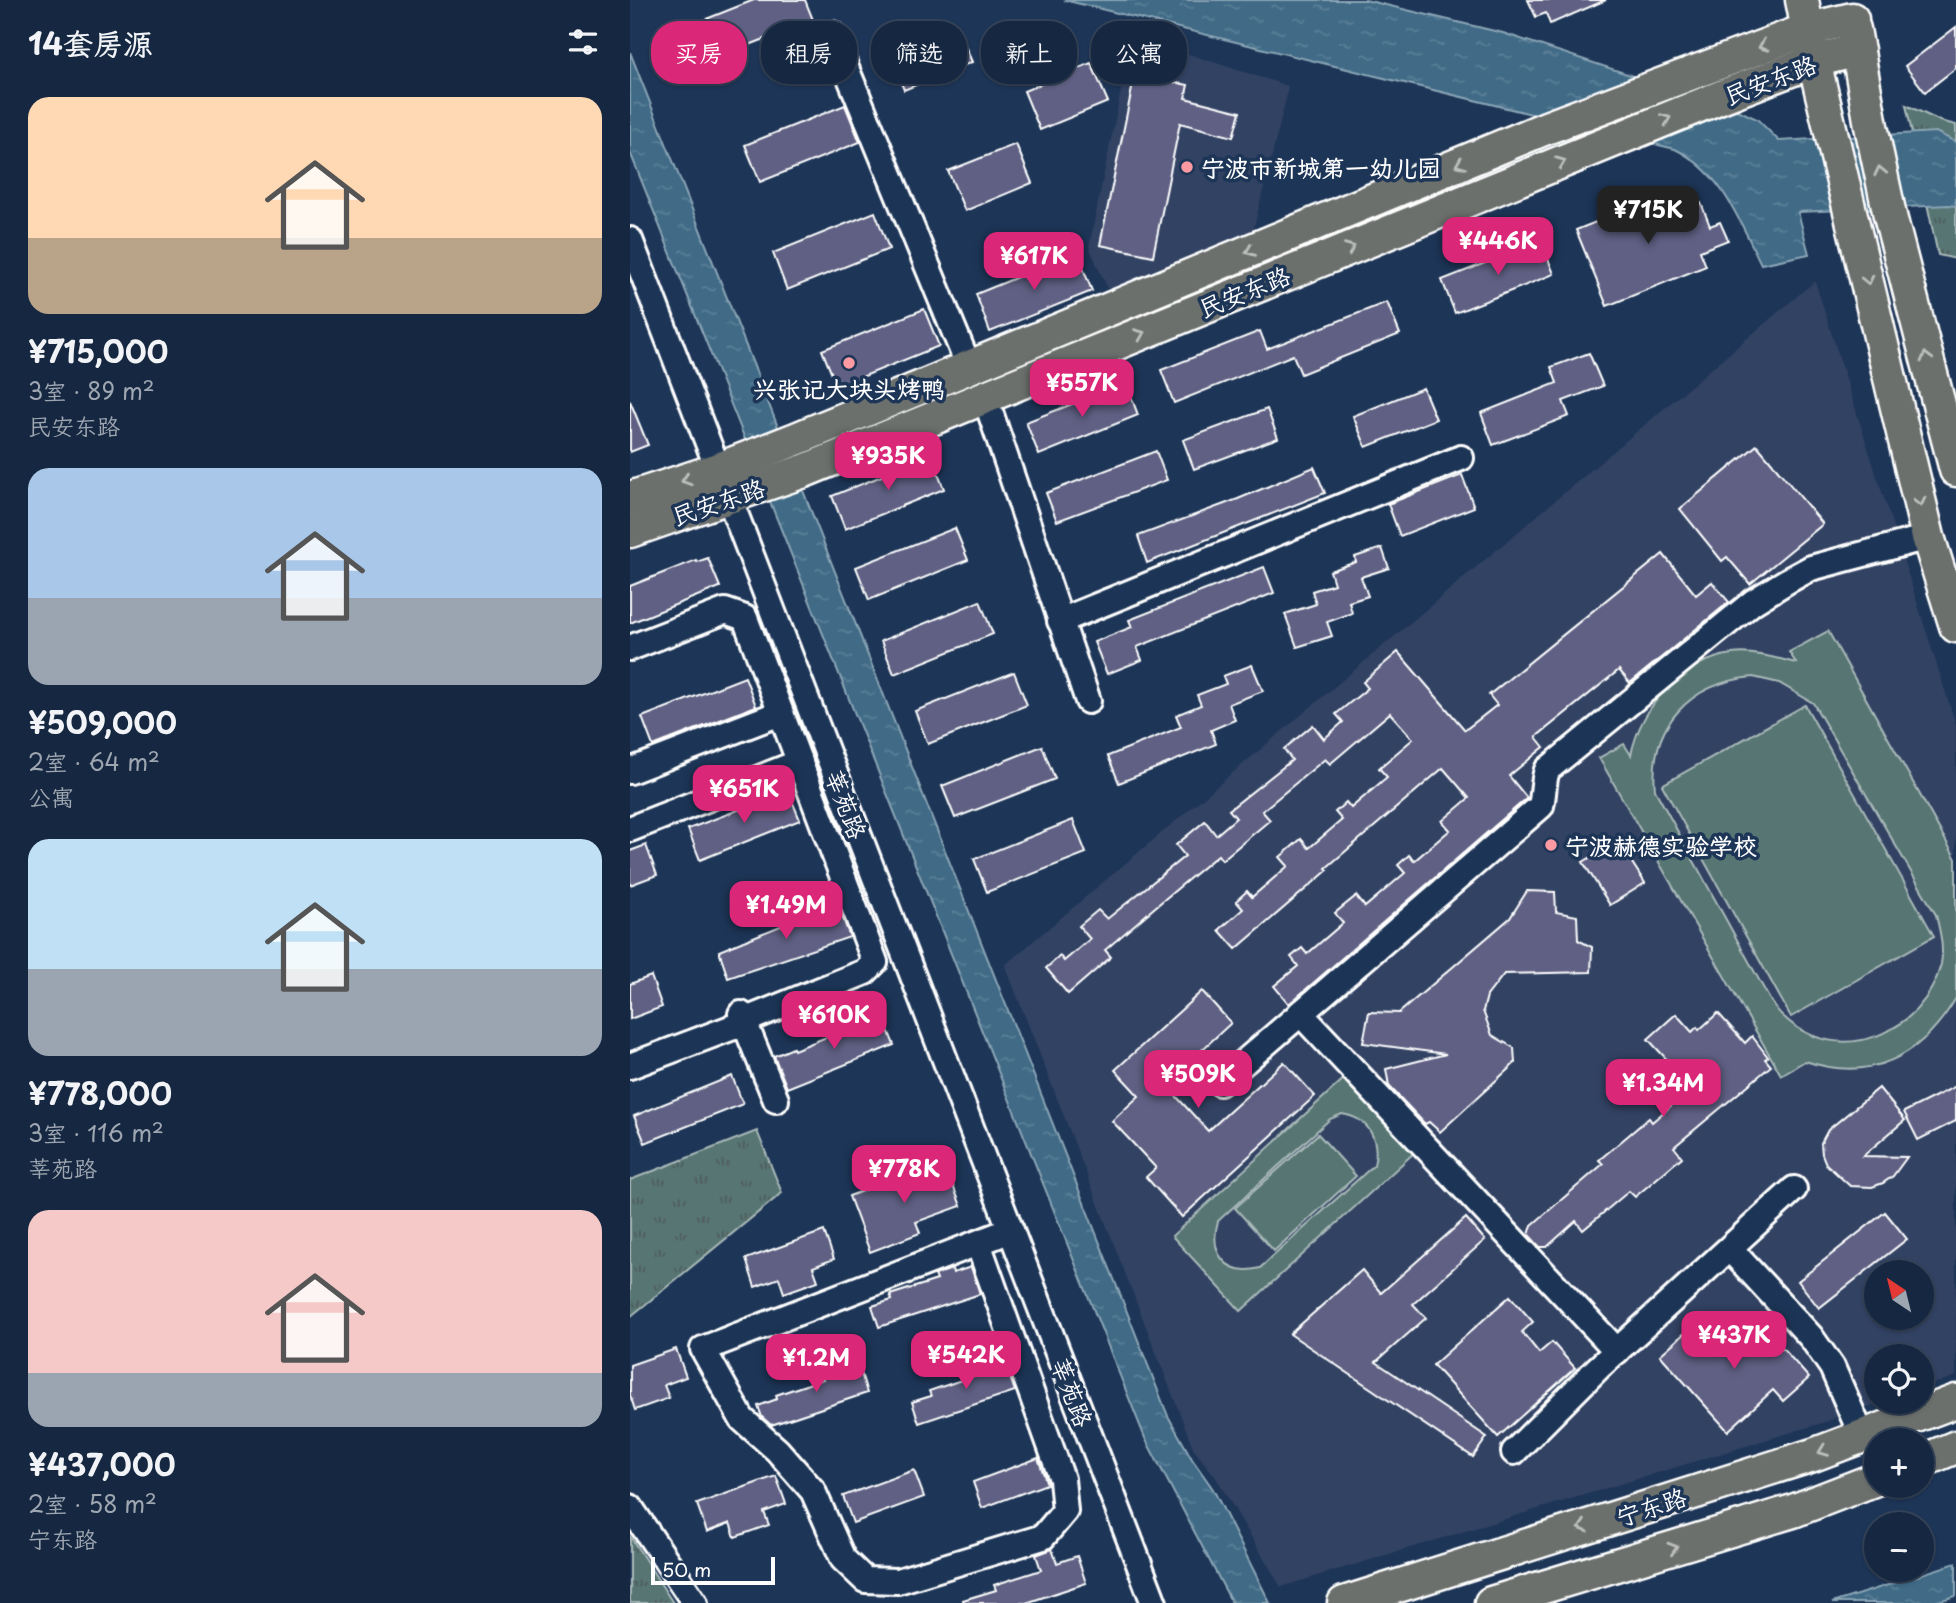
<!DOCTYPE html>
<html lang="zh">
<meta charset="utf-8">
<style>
body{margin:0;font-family:"Playpen Sans","LXGW WenKai TC",sans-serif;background:#23344c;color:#f1f3f6;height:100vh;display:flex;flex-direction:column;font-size:26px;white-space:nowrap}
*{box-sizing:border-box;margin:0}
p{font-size:23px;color:#9ea6b1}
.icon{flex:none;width:38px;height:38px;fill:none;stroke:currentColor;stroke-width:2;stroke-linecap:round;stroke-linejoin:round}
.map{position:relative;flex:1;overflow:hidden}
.panel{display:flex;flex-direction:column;background:#162841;width:630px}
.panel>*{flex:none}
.banner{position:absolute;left:21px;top:21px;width:665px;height:63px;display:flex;gap:14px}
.needle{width:46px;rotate:325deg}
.tools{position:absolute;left:1234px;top:1260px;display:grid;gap:14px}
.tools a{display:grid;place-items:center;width:70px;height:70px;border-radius:50%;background:#162841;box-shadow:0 2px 5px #0004,0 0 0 2px #35445a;font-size:35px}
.scale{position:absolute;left:21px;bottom:18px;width:124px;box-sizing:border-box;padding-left:7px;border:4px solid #fff;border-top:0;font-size:19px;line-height:24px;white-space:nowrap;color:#fff;-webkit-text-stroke:5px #1d3557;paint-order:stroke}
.price{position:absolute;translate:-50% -60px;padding:0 16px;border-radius:14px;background:#db2777;color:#fff;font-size:23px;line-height:46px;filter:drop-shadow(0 2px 4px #0008)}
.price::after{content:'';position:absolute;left:50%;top:42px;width:21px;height:16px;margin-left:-10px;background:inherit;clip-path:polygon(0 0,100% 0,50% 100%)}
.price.selected{background:#222;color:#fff}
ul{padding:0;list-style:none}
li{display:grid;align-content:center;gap:14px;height:371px;padding:0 28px}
li span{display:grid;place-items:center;height:217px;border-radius:21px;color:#555}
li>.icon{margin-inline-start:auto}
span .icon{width:126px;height:126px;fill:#fffc;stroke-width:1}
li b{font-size:30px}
h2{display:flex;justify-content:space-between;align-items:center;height:84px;padding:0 28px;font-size:30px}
.tag{padding:0 24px;border-radius:28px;background:#162841;box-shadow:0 2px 5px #0004,0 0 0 2px #35445a;font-size:24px;line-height:63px}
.tag.selected{background:#db2777;color:#fff}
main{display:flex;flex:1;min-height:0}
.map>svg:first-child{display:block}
</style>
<main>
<section class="panel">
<h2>14套房源<svg class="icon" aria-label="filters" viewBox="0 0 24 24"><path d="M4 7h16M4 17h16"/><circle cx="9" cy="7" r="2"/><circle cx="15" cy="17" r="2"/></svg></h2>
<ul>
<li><span style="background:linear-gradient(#ffd9b3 65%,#b9a48a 0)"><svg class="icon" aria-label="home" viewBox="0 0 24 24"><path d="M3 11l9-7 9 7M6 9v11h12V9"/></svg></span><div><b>¥715,000</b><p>3室 · 89 m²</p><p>民安东路</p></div></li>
<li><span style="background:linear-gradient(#a9c7e8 60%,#9aa5b1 0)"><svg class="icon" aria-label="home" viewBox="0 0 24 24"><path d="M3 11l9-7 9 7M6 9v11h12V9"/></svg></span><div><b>¥509,000</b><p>2室 · 64 m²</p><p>公寓</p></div></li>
<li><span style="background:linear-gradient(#bfe0f5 60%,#9aa5b1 0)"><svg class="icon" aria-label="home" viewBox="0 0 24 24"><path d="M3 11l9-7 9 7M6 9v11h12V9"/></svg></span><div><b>¥778,000</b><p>3室 · 116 m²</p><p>莘苑路</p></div></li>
<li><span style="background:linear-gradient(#f6c9c9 75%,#9aa5b1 0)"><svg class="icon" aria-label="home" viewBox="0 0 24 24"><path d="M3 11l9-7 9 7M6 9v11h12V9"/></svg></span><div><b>¥437,000</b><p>2室 · 58 m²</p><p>宁东路</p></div></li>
</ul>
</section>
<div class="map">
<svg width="1326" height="1603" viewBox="0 0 1326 1603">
<defs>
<pattern id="grass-tufts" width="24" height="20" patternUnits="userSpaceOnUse" patternTransform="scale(1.75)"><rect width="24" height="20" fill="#567573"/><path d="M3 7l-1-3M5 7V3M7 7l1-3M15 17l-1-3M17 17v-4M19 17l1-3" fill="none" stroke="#505c5c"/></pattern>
<pattern id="water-ripples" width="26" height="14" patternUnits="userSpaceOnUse" patternTransform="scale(1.75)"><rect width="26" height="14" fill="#3f6a86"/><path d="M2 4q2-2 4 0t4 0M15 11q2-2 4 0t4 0" fill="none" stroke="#5c8098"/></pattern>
</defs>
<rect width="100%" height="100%" fill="#1d3557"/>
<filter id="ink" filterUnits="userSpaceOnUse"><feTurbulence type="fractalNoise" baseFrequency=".0143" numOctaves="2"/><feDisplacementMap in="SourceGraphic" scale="14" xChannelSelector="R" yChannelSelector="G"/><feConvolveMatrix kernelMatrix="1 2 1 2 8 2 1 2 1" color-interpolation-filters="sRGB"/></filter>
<g filter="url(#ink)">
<!-- built -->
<g fill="#314264" fill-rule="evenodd">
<path d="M502,36L658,86L656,99L622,235L480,294L459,247Z"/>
<path d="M1185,281L1326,725V1376L1292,1388V1356H1246V1402H1252L1192,1423L651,1587L585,1476L564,1450L375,965ZM1246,1272H1292V1318H1246Z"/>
</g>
<!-- grass -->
<g fill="url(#grass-tufts)" stroke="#aabab9" stroke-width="2">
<path d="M1276,105L1310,121L1326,125V259L1308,255Z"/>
<path d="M127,1131L152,1193L0,1317V1180Z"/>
<path d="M0,1536L43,1603H0Z"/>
</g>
<!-- pitch -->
<g fill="#567573" stroke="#aabab9" stroke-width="2" fill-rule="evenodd">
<path d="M1198,631L1326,859V998C1291,1057 1241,1083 1175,1061L1151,1075L969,758L994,744L1001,755C1011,706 1051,662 1102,654C1122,651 1146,658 1166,663L1159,652ZM1123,677L1149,683L1183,703L1306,915C1310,931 1314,948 1311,964C1294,1033 1209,1069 1154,1017C1148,1012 1144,1006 1140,1000L1025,790C1019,726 1059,683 1123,677Z"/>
<path d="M1175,705L1304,936L1161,1017L1032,785Z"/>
<path d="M717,1076L786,1151L611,1311L542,1236ZM712,1114C739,1118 750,1140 744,1165L630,1268C595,1277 579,1252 588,1221L700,1119Z"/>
<path d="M688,1134L726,1176L644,1251L605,1208Z"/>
</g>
<!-- water -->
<g fill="url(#water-ripples)" stroke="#8ca6b6" stroke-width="2">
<path d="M434,0H735L873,33L1112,112L1127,119L1149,141L1306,132L1326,142V206L1319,205L1168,212L1179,254L1131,264C1109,220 1092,172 1045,149Z"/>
<path d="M0,52L538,1416L562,1459L583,1489L640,1603H602L515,1438L0,152Z"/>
<path d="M1326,1563V1596L1301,1603H1202Z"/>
</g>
<!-- building -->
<g fill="#5f6083" stroke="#fff" stroke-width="2">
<path d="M124,0H175L183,20L81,60L66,23Z"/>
<path d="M898,0H976L920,24L916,13L906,17Z"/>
<path d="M325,23L342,62L274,90L258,51Z"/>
<path d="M1326,27V68L1295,92L1275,66Z"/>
<path d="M461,63L478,102L410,130L394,91Z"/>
<path d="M505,74L558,85L555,98L610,112L603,137L550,123L523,256L470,245Z"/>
<path d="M215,105L230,142L130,182L115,145Z"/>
<path d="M386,144L402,183L335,211L318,171Z"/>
<path d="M1045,190L1053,210L1071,203L1080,226L1090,222L1098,240L1070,251L1076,266L977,306L946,230Z"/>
<path d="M245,212L259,249L157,290L143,253Z"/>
<path d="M911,241L924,274L825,313L812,280Z"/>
<path d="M447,253L462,291L360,332L346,294Z"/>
<path d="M757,302L770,334L671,374L663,355L544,403L531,370L630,331L637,349Z"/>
<path d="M294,309L309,346L207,387L192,350Z"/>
<path d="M959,353L973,386L933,401L939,416L863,445L851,413L927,383L921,367Z"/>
<path d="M496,383L508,415L409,455L396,422Z"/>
<path d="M793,388L806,419L736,447L723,416Z"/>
<path d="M0,401L18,445L0,452Z"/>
<path d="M637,409L648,438L564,469L553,440Z"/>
<path d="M1127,445L1193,524L1120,584L1097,557L1092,561L1050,509Z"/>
<path d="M526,451L537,480L427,521L416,493Z"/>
<path d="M301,456L314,489L215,529L202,496Z"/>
<path d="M684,467L695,493L517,563L508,536L608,499Z"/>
<path d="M832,475L844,507L770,536L758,504Z"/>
<path d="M325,528L338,560L239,600L226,567Z"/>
<path d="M752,548L759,568L731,577L738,596L719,602L722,613L697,622L702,636L667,647L655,614L686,604L682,591L704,584L700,571L726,562L725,557Z"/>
<path d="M1033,554L1066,595L1082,582L1099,602L1000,683L989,670L906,737L914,747L879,776L897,798L659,1004L644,986L668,966L661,957L672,948L677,954L713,923L705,913L726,896L735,907L775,873L768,865L779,855L784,861L820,830L812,821L839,798L813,768L696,868L698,870L606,949L589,930L613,909L606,901L617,891L622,897L658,866L650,857L671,839L679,848L712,820L705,812L716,802L721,808L757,777L749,768L783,739L760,713L700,764L695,759L632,811L640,820L592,860L588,855L524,908L475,950L481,957L438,994L416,968L430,956L434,961L460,939L449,926L468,910L477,919L555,856L546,845L575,821L586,835L606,818L599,810L662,760L654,749L683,725L694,739L713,722L706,714L738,688L733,682L768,652L835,730L867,705L859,695Z"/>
<path d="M78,558L90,587L0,623V586L66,560L67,562Z"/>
<path d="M634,567L644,593L507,647L512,660L477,674L464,642L502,627L499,620Z"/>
<path d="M350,601L363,634L264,674L251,641Z"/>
<path d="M622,665L633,691L599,704L605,720L581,730L586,744L489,783L478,756L551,727L546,715L571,705L567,695L596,684L593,676Z"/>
<path d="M384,672L397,705L298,744L285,711Z"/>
<path d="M115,677L126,706L23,746L12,717Z"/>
<path d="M412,746L425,779L325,818L312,786Z"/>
<path d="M158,791L170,820L70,860L58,829Z"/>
<path d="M443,820L456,853L357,892L344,859Z"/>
<path d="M988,841L1015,883L980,905L953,862Z"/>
<path d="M16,845L27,875L0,885V851Z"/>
<path d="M897,891L925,892L926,912L947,916L948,940L962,947L961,972L874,974L857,996L853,1011L862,1035L884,1048L885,1063L810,1132L799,1122L795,1124L759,1086L756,1069L816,1054L733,1043L739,1012L769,1013L880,918Z"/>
<path d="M207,903L220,937L98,978L89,951Z"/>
<path d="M21,976L32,1007L0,1019V984Z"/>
<path d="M572,991L601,1023L535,1084L578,1131L654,1062L685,1096L552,1217L516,1177L526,1168L482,1121L509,1096L485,1070Z"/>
<path d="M1088,1013L1115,1043L1122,1036L1138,1057L1135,1059L1141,1066L1044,1147L1052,1157L1005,1197L999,1191L953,1230L946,1221L917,1247H910L899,1235L902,1225L973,1164L969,1160L1019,1118L1022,1122L1042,1105L1025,1086L1032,1080L1029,1076L1042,1065L1018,1039L1046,1014L1062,1032L1067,1027L1069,1030Z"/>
<path d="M252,1015L264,1045L157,1088L144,1056L163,1048L164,1050Z"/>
<path d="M102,1076L113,1104L15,1143L4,1116Z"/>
<path d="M1326,1086V1121L1288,1140L1274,1112Z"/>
<path d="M1249,1088L1275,1120L1233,1156L1277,1157L1263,1176L1253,1183L1242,1187L1220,1186L1196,1164L1192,1154L1191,1143L1198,1130Z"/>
<path d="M313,1160L331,1206L286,1222L290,1233L240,1252L219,1196Z"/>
<path d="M1255,1212L1277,1239L1189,1308L1168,1281Z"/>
<path d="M836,1218L855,1240L783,1304L796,1318L746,1362L857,1437L843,1457L660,1334L732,1270L751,1293Z"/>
<path d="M194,1231L204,1259L183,1267L188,1281L154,1293L149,1278L125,1287L116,1259Z"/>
<path d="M341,1267L350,1294L249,1327L242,1306L262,1300L260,1295L307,1280L305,1275L322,1269L323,1273Z"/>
<path d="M880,1296L903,1322L892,1332L909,1353L922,1342L945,1368L868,1437L803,1365Z"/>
<path d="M1127,1319L1179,1378L1153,1401L1143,1390L1098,1431L1030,1355L1066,1323L1091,1351Z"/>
<path d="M46,1349L56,1377L34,1385L39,1398L5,1410L0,1395V1365Z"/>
<path d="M357,1355L362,1369L375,1364L385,1391L289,1423L282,1402L301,1396L299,1391L346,1375L341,1360Z"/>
<path d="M204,1359L208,1373L229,1366L237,1393L141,1425L132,1417L128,1406L147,1399L146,1395L193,1379L188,1364Z"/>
<path d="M408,1458L417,1484L352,1508L343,1482Z"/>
<path d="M284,1470L294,1497L223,1523L213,1496Z"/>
<path d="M146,1476L156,1504L134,1512L139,1525L105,1537L100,1523L77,1532L67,1504Z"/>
<path d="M422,1549L427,1563L447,1556L456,1583L396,1603H334L333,1600L366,1590L364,1585L411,1570L406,1555Z"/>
</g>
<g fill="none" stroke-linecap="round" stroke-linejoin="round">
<!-- minor casing -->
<g stroke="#fff" stroke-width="30">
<g id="minor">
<path d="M202,34L339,367"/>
<path d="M0,240L524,1603"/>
<path d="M355,397L458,701"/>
<path d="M430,621L831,458"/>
<path d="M0,648L95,611L115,618L245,962L235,972L121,1018L114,1023L0,1066"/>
<path d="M0,771L150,713"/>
<path d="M0,829L170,762"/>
<path d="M670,1013L987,1351"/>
<path d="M111,1014L146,1100"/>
<path d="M590,1083L911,806C914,793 913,782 917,770L1123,602L1157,581L1181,568L1298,537"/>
<path d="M348,1243L432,1479L435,1511L413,1537L268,1581L235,1580L213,1559L183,1491L147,1450L112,1419L73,1349L381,1230"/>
<path d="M1100,1249L1181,1337L1202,1367L1232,1436"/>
<path d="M884,1452L968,1368L1164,1189"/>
<path d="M0,1507L65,1603"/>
</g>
</g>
<!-- major casing -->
<g stroke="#fff" stroke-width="37">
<g id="major">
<path d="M1172,0L1184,61L1298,537L1326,626"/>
<path d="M1224,29L1241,126L1260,216L1326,470"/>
<path d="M0,498L89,469L166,439L916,128L1179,29L1222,19"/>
<path d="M0,531L174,471L1093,96L1184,61L1228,50"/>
<path d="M1292,1461L1326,1447"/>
<path d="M714,1603L1183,1455L1326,1401"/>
<path d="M861,1603L1163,1511L1246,1479"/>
</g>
</g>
<!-- minor -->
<use href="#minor" stroke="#1d3557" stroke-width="24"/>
<!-- major -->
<use href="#major" stroke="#6c706d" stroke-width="32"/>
</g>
<!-- one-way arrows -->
<defs><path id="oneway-chevron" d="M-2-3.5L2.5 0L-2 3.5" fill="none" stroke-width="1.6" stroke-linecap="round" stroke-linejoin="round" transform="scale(1.75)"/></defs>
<g stroke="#bdbfbd">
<use href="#oneway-chevron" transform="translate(1133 46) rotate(159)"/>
<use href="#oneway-chevron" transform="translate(1036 119) rotate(-22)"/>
<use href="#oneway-chevron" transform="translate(931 162) rotate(-22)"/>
<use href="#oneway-chevron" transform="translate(830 164) rotate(158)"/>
<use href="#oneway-chevron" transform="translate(1250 171) rotate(-102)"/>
<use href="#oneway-chevron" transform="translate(720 248) rotate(-22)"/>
<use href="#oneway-chevron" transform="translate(620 251) rotate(158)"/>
<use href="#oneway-chevron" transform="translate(1238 280) rotate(77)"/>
<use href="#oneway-chevron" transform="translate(510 334) rotate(-22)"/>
<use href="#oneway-chevron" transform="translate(1296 357) rotate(-105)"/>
<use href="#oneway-chevron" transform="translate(56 480) rotate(162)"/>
<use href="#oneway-chevron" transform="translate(1290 502) rotate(77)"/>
<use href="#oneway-chevron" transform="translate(1193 1451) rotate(159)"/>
<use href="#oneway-chevron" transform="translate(953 1527) rotate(162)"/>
<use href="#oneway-chevron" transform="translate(1043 1548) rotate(-17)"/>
</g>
</g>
<!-- markers -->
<g fill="#ff9aa2" stroke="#1d3557" stroke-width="2.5">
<circle cx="557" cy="167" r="7"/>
<circle cx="219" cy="363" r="7"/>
<circle cx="921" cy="845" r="7"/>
</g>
<g text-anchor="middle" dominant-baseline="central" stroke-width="7" stroke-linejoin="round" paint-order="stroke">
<!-- street labels -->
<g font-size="24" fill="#fff" stroke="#1d3557">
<text transform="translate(1140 79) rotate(-21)">民安东路</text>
<text transform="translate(614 291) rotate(-22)">民安东路</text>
<text transform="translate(88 501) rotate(-19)">民安东路</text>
<text transform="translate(217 804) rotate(69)">莘苑路</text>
<text transform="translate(443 1392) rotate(69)">莘苑路</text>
<text transform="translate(1021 1506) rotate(-18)">宁东路</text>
</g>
<!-- poi labels -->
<g font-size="24" font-weight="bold" fill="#fff" stroke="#1d3557" text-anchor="start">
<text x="571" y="167">宁波市新城第一幼儿园</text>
<text x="219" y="388" text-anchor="middle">兴张记大块头烤鸭</text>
<text x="935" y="845">宁波赫德实验学校</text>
</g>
</g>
</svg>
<div class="tools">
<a><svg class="needle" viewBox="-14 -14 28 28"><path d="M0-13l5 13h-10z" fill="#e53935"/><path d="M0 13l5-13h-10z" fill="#9ea6b1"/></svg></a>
<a><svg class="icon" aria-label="locate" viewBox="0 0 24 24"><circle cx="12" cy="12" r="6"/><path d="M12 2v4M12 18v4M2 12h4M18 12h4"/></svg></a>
<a>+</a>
<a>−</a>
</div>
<div class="scale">50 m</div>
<b class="price selected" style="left:1018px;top:246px">¥715K</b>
<b class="price" style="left:868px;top:277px">¥446K</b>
<b class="price" style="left:404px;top:292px">¥617K</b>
<b class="price" style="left:452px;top:419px">¥557K</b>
<b class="price" style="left:258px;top:492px">¥935K</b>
<b class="price" style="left:114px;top:825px">¥651K</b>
<b class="price" style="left:156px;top:941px">¥1.49M</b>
<b class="price" style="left:204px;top:1051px">¥610K</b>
<b class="price" style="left:568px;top:1110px">¥509K</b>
<b class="price" style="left:1033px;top:1119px">¥1.34M</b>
<b class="price" style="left:274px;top:1205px">¥778K</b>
<b class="price" style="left:1104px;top:1371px">¥437K</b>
<b class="price" style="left:336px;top:1391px">¥542K</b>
<b class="price" style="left:186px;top:1394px">¥1.2M</b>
<div class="banner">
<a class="tag selected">买房</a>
<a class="tag">租房</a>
<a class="tag">筛选</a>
<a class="tag">新上</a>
<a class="tag">公寓</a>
</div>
</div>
</main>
